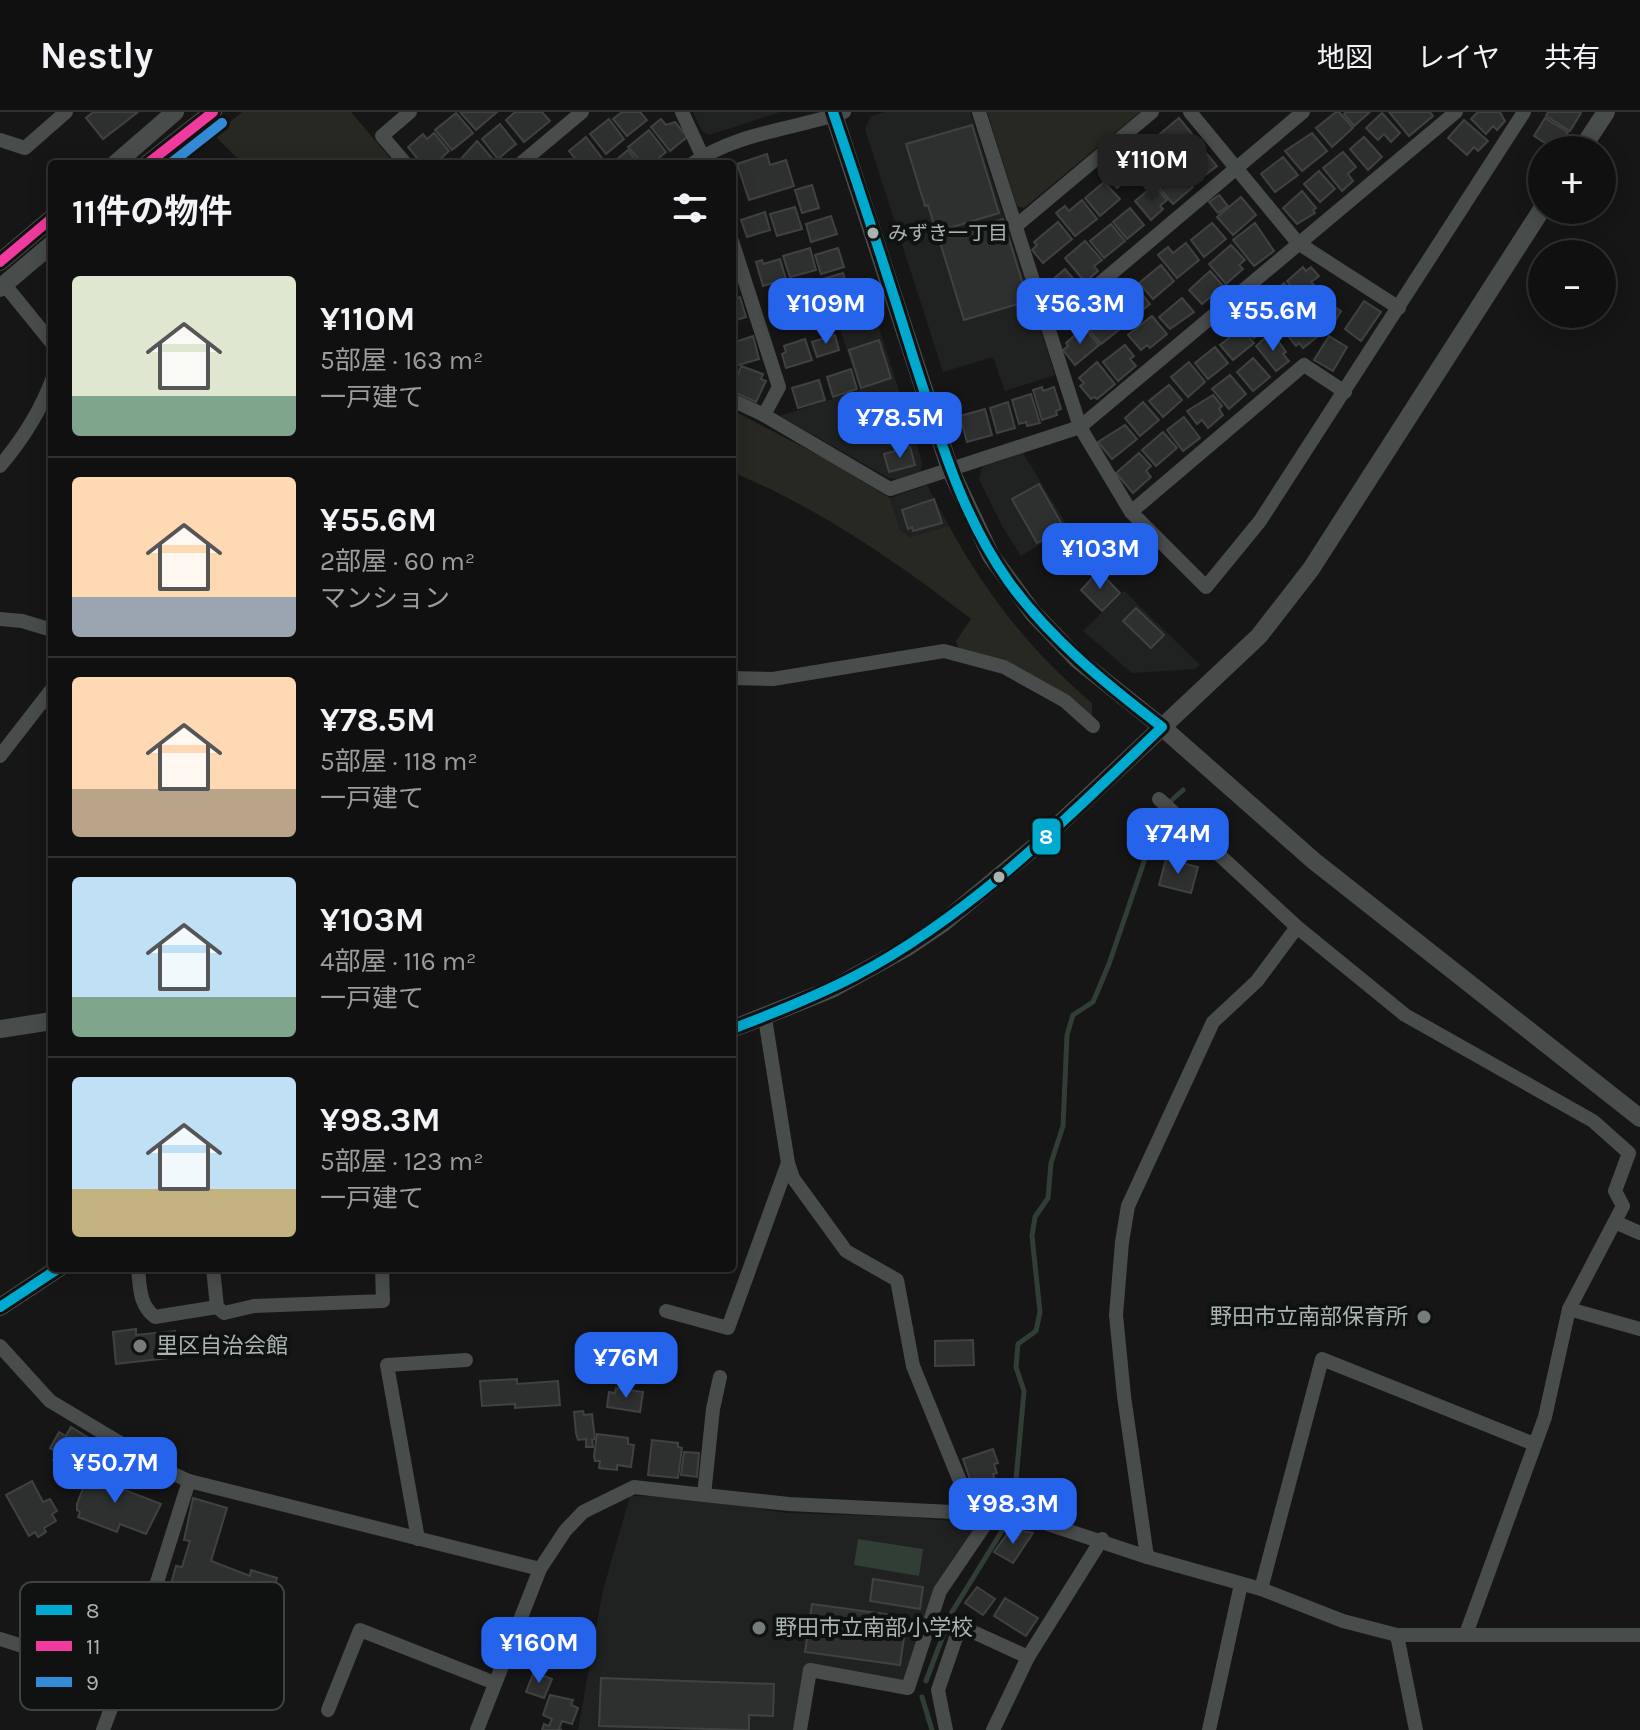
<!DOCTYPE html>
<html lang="ja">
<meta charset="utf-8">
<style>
body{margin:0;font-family:Karla,"Noto Sans JP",sans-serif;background:#191919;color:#f1f3f6;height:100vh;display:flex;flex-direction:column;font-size:30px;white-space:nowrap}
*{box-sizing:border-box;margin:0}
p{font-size:26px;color:#9c9d9f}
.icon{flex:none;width:44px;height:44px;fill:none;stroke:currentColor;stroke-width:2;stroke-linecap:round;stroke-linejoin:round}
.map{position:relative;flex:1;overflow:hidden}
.sheet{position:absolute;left:48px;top:48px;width:688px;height:1112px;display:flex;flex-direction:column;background:#101010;border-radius:8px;box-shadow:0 4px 20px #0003,0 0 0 2px #303030}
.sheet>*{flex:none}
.tools{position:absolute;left:1528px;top:24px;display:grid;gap:16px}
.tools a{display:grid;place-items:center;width:88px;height:88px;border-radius:50%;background:#101010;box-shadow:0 4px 20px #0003,0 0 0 2px #303030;font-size:40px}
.price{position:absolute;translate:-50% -68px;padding:0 18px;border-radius:16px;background:#2563eb;color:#fff;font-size:26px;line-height:52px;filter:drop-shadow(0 2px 4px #0008)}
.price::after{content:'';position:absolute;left:50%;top:48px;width:24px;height:18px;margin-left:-12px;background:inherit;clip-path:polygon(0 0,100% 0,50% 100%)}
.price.on{background:#222;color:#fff}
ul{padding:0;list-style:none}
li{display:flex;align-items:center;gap:24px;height:200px;padding:0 24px}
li+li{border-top:2px solid #303030}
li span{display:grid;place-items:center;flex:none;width:224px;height:160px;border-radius:8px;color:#555}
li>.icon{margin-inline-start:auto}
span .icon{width:96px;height:96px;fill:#fffc;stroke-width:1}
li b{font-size:34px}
h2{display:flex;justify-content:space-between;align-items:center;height:96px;padding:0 24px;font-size:34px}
header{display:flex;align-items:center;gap:48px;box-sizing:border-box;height:112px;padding:0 40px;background:#101010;border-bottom:2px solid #303030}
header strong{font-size:38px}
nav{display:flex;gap:44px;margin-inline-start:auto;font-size:28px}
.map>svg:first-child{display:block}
</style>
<header>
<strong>Nestly</strong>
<nav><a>地図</a><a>レイヤ</a><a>共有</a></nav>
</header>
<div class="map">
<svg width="1640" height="1618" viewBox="0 0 1640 1618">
<rect width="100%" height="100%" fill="#161616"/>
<!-- built -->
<g fill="#202221">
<path d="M693,0H780L709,23L702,19Z"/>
<path d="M885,0H970L1055,263L1005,279L993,245L943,260L865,17L871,4Z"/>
<path d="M870,188L922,350L921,359L897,367L889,366L780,304L860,278L834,199Z"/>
<path d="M1023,341L1068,415L1021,444L1002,414L979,367L982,355Z"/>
<path d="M927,373L949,414L910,425L900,418L890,386Z"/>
<path d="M1124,479L1200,553L1195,557L1132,561L1083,519Z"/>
<path d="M630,1384L695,1385L786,1401L910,1405L979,1412L934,1478L907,1568L806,1554L796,1618H578L603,1478Z"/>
</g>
<!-- green -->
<g fill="#282822">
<path d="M242,0H351L395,52H243L214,23Z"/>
<path d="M987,0H1140L1024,96L1017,94Z"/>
<path d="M732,298L826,347L890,386L900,418L910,425L949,414C986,482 1032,541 1092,591V607L959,538L956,529L971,507C897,450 819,396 732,360Z"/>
</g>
<!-- water -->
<path fill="#313e35" d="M858,1427L923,1437L919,1464L854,1453Z"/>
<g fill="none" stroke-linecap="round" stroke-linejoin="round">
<!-- stream -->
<g stroke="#313e35" stroke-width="5">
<path d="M1010,1392L1016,1368L1024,1279L1016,1255L1018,1232L1036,1219L1040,1200L1032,1124L1035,1105L1048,1086L1051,1051L1063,1014L1067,923L1073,903L1093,890L1109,852L1162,697L1183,678"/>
<path d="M926,1569L952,1500L1005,1414"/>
<path d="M922,1585L932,1618"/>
</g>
</g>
<!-- building -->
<g fill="#2e302f" stroke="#3f4241" stroke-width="2">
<path d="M93,0H138L103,27L86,6Z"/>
<path d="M460,0H497L476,18Z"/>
<path d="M515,0H542L550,9L524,30L506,8Z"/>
<path d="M622,0H640L647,8L627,24L613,7Z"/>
<path d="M1336,0H1339L1353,16L1332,35L1316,16Z"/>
<path d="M1346,0H1370L1354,14L1344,2Z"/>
<path d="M1389,0H1430L1433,4L1409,24Z"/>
<path d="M1478,0H1500L1505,9L1497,18L1493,14L1486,22L1471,7Z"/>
<path d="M1548,0H1580L1581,1L1570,19L1546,4Z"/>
<path d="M456,1L473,21L452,38L435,18Z"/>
<path d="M1382,1L1400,21L1391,30L1384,22L1378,28L1366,16Z"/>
<path d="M1179,6L1192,22L1169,42L1155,26Z"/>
<path d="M1545,6L1568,20L1556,38L1534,24Z"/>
<path d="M609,7L624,27L606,42L590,22Z"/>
<path d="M661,7L666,13L675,10L687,25L670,39L651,15Z"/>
<path d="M1464,8L1488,29L1478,39L1474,35L1467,43L1448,26Z"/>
<path d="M500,12L516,32L498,47L482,27Z"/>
<path d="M972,13L999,101L936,120L928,93L925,94L906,32Z"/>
<path d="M649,18L666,40L656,48L643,52L628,35Z"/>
<path d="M434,21L449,39L435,52H422L408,35L423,22L427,27Z"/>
<path d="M1312,21L1327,39L1302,59L1285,39Z"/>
<path d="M586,25L602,46L595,52H579L569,39Z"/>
<path d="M1364,25L1382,45L1368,58L1350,37Z"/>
<path d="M477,29L492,46L487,50L489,52H462L459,49Z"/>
<path d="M1153,30L1166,45L1145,63L1132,48Z"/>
<path d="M1202,36L1217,54L1201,66L1197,61L1190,67L1178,52Z"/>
<path d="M628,38L639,52H611Z"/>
<path d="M1343,40L1356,55L1348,62L1353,69L1342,79L1323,56Z"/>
<path d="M767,42L770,53L786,48L794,74L749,88L737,52Z"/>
<path d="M1283,45L1298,63L1275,80L1261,62Z"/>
<path d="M1125,49L1140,67L1134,72L1129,67L1117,76L1106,64Z"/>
<path d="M1177,56L1193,75L1173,92L1157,73Z"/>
<path d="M1319,59L1335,77L1320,90L1304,72Z"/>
<path d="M1104,70L1120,87L1100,104L1085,86Z"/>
<path d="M812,73L819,96L802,101L795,78Z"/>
<path d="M1154,73L1167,88L1160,94L1163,97L1151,108L1135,89Z"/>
<path d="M1302,79L1316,96L1313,98L1315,101L1297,112L1283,96Z"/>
<path d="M1219,83L1228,94L1218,101L1209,90Z"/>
<path d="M1241,85L1256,103L1233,123L1217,105Z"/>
<path d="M1082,88L1097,107L1075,124L1056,101L1065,94L1069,99Z"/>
<path d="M795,95L802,117L777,124L770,102Z"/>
<path d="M1130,96L1144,113L1127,127L1113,110Z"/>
<path d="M765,100L770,118L747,125L741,108Z"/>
<path d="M831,104L837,122L811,130L806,112Z"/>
<path d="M1003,107L1028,189L964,208L939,127Z"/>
<path d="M1058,110L1072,127L1043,151L1032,138L1037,133L1034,130Z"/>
<path d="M1212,111L1226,127L1204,145L1191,128Z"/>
<path d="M1255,111L1274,139L1254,154L1233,128Z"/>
<path d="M1111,112L1125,129L1104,146L1090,129Z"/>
<path d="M1085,129L1102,148L1094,154L1098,159L1085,170L1065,146Z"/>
<path d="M1186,131L1199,148L1177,166L1158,143L1168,135L1173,141Z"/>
<path d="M1231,133L1245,148L1239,153L1243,157L1226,172L1209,152Z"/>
<path d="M810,136L816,158L790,165L783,144Z"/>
<path d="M838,136L844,155L821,162L815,143Z"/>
<path d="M780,147L786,167L763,174L756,150L762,148L763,152Z"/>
<path d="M1161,153L1174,169L1153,187L1139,171Z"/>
<path d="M1303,155L1306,159L1311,155L1319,164L1311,170L1314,173L1300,185L1287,169Z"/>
<path d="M1065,157L1078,172L1060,192L1044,175Z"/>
<path d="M1210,159L1223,174L1202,192L1189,178Z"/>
<path d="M843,161L852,190L832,196L823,167Z"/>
<path d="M1131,169L1150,192L1128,210L1111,189Z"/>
<path d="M1284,171L1303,193L1282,211L1263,190Z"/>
<path d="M821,177L828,198L804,206L798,184Z"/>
<path d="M790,183L796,201L775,207L769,190Z"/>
<path d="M740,185L746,205L733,209L735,213L732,214V188Z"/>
<path d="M1182,186L1194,200L1170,217L1159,205Z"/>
<path d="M1321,186L1341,199L1332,214L1312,201Z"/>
<path d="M1364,189L1381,200L1361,229L1345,217Z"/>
<path d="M1109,192L1125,213L1101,232L1086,214Z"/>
<path d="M1263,197L1274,209L1254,226L1243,214Z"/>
<path d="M1152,204L1167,222L1150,236L1147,233L1141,238L1128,223Z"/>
<path d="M1310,206L1322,221L1303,236L1299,231L1296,234L1288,224Z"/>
<path d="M1238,212L1254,231L1233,248L1220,233L1229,226L1226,222Z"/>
<path d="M1084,215L1099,233L1075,253L1063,238L1068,234L1066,231Z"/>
<path d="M835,223L839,238L817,245L812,230Z"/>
<path d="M753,224L759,247L735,254L732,231Z"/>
<path d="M1329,224L1347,235L1333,259L1314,248Z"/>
<path d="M1266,225L1271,231L1276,226L1286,240L1283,242L1289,249L1276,259L1256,234Z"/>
<path d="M805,227L812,248L786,256L782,242L786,240L784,234Z"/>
<path d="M879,228L891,266L861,276L849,238Z"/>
<path d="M1125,233L1134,244L1130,247L1136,254L1118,269L1103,250Z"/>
<path d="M1215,235L1228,251L1208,267L1195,251Z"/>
<path d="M1253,246L1270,265L1253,279L1237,260Z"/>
<path d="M1097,250L1115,272L1097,287L1094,285L1091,287L1080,274L1084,271L1079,266Z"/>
<path d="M1189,250L1205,270L1188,285L1171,265Z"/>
<path d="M741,254L763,262L761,267L766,269L756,290L732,279Z"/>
<path d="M851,257L857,277L833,285L827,265Z"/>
<path d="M1230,263L1246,282L1229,297L1212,277Z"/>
<path d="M819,268L825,288L798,296L792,276Z"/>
<path d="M1169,273L1182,288L1163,305L1149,289Z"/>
<path d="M1042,275L1043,279L1054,275L1061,297L1056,299L1057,303L1042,308L1033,278Z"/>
<path d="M1031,282L1040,311L1027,314L1026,310L1019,312L1012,288Z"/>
<path d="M1213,283L1222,294L1219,297L1223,303L1208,316L1202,308L1197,312L1187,299Z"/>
<path d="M1008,290L1015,316L997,321L990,296Z"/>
<path d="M1143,290L1159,308L1140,324L1125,306Z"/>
<path d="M985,297L992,323L967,330L960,304Z"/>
<path d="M1184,305L1200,326L1183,339L1167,318Z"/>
<path d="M1125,313L1137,327L1112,347L1098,330Z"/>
<path d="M1163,320L1177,336L1156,354L1142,338Z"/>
<path d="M910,335L915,353L889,360L884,342Z"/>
<path d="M1139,341L1151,354L1146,359L1151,365L1133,381L1116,361Z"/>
<path d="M1039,372L1064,416L1037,431L1012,387Z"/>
<path d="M934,387L942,411L913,419L912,415L908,417L902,398Z"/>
<path d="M1074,424L1097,450L1084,461L1062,435Z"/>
<path d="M1099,459L1120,481L1102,499L1081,478Z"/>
<path d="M1136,496L1164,523L1151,536L1123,509Z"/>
<path d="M1166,747L1198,755L1191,781L1159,773Z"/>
<path d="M136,1217V1223L175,1219L177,1245L116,1252L113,1220Z"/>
<path d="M973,1228L974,1253L935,1254V1229Z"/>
<path d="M517,1267V1272L558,1269L560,1293L515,1296V1292L482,1294L480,1269Z"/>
<path d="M616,1276L643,1280L640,1300L607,1295L609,1280L615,1281Z"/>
<path d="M583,1299L584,1303L592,1302L595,1327L592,1328L593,1335H586V1327L578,1328L576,1321L574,1300Z"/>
<path d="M71,1315L94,1329L71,1366L56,1357L60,1352L53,1348L57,1340L50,1336L59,1320L66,1324Z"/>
<path d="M597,1322L628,1326V1332L634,1333L631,1355L617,1353V1358L599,1356L600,1349H595L594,1344Z"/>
<path d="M652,1328L678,1331V1335L682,1336L678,1366L648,1363Z"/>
<path d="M993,1337L998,1351L994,1352L997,1361L993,1362L1000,1383L978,1391L963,1347Z"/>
<path d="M684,1340L699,1341L697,1365L681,1363Z"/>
<path d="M90,1358L124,1371L122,1377L161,1392L146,1422L120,1412L117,1420L78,1405L80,1400L77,1398V1392Z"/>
<path d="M32,1369L43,1390L50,1387L57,1399L52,1402L56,1409L44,1416L46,1420L38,1425L35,1420L29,1424L6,1383Z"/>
<path d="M193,1386L227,1396L211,1449L250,1464L251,1458L277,1466L261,1521L165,1493L176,1454L182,1455L190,1429L184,1428Z"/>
<path d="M1022,1419L1033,1421L1013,1451L994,1440L1007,1422L1017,1427Z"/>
<path d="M873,1467L923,1475L920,1497L870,1489Z"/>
<path d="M977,1475L995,1487L983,1503L965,1491Z"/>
<path d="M1005,1486L1038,1506L1026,1524L994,1504Z"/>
<path d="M812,1492L907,1505L900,1553L805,1540Z"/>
<path d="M534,1560L552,1567L544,1586L526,1580Z"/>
<path d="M601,1566L774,1572L773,1604L749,1603V1618L599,1614Z"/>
<path d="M550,1583L573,1588L571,1593L578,1596L572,1612L562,1609L559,1617L562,1618H542L544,1612L549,1614L552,1607L543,1603Z"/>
</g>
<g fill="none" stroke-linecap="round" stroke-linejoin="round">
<!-- minor -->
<g stroke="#484c4a" stroke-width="14">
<path d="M682,0L706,52"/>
<path d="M979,0L1080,315L1131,400L1206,475L1260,409L1524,0"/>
<path d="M1190,0L1298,131L1399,196"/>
<path d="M0,28L25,36L66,0"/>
<path d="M406,52L382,24L410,0"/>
<path d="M520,52L582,0"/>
<path d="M692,52C737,20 793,18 844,0"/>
<path d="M1016,114L1152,0"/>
<path d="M732,129L779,275L764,303"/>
<path d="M4,172L52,231"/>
<path d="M1048,215L1303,0"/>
<path d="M732,288L764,303L890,377L1080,315L1456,0"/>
<path d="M0,354C22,328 40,300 52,268"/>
<path d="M1131,400L1304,253L1345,280"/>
<path d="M0,507L22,509L52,518"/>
<path d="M732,566L773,567L944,539L1004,555L1065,589L1093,614"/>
<path d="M0,644L52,577"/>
<path d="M1159,687L1297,815L1405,903L1593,1009L1629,1041L1615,1079L1623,1094L1569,1197L1545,1305L1466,1522"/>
<path d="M788,1051L793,1066L846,1139L897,1168L913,1254L973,1401"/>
<path d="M1615,1110L1640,1121"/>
<path d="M138,1156C140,1175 139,1193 155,1205L217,1195"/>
<path d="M213,1156L217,1195L224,1201L254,1194L383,1189L382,1156"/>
<path d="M1569,1197L1640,1217"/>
<path d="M666,1199L728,1216L788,1051L765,906"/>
<path d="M0,1234L50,1289L167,1359L189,1369L540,1457"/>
<path d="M704,1383L789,1392L973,1401L1042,1410L1147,1445L1261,1477L1343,1509L1397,1523H1640"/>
<path d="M418,1427L387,1253L466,1248"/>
<path d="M1147,1445L1124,1284L1116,1203L1122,1130L1128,1094L1213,910L1257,869L1297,815"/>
<path d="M1261,1477L1322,1247L1534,1332"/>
<path d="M1397,1523L1416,1618"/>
<path d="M0,1527L122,1566"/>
<path d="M328,1598L360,1518L495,1571"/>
<path d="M103,1618L153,1483L189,1369"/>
<path d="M477,1618L540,1457L565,1419L583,1400L634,1375L704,1383L713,1297L720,1265"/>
<path d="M800,1618L810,1558L908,1576L940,1479L991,1404"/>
<path d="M946,1618L938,1578L960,1514L1028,1545"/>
<path d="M993,1618L1028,1545L1102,1427"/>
<path d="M1209,1618L1241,1472"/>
</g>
<!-- tertiary -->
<g stroke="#484c4a" stroke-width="18">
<path d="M833,0L950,357L991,444L1033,501L1078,548L1162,615L1314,749L1640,1006"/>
<path d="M1581,38L1606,0"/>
<path d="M115,52L175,0"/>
<path d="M147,52L213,0"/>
<path d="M0,150L52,106"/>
<path d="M0,176L52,132"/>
<path d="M0,917L52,909"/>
<path d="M732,917L832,877L906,836L943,811L1037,733L1259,524L1311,457L1542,97"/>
<path d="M0,1195L59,1156"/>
</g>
<!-- bus-1 casing -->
<g stroke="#101211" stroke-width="16">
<g id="bus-1">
<path d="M732,917C774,901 815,885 855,864C972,803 1068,705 1162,615C1106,572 1050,527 1009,470C961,403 939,324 914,248C888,165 861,82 833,0"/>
<path d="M0,1195L59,1156"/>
</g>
</g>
<!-- bus-2 casing -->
<g stroke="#101211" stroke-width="16">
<g id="bus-2">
<path d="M147,52L213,0"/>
<path d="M0,150L52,106"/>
</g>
</g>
<!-- bus-3 casing -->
<g stroke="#101211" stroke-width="16">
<path id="bus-3" d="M170,52L222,11"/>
</g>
<!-- bus-1 -->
<use href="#bus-1" stroke="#00a9ce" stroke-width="10"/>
<!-- bus-2 -->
<use href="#bus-2" stroke="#f13a9d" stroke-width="10"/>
<!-- bus-3 -->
<use href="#bus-3" stroke="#338bd7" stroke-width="10"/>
</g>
<!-- markers -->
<g fill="#a9b5af" stroke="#101211" stroke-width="3">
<circle cx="873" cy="121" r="7"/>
<circle cx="999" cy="765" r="7"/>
</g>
<g fill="#767d79" stroke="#101211" stroke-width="3">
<circle cx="1424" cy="1205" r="8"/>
<circle cx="140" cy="1234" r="8"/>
<circle cx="759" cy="1516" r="8"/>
</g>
<g text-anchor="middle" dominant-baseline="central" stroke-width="8" stroke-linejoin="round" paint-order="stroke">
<!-- bus labels -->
<g font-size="20" fill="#a9b5af" stroke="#101211" text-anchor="start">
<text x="888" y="121">みずき一丁目</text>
</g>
<!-- poi labels -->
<g font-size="22" fill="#a9b5af" stroke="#101211" text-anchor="start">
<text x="1408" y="1205" text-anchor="end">野田市立南部保育所</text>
<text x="156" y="1234">里区自治会館</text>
<text x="775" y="1516">野田市立南部小学校</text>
</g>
</g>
<!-- legend -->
<rect x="20" y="1470" width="264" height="128" rx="12" fill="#101211" stroke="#3e4340" stroke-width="2"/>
<rect x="36" y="1493" width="36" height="10" fill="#00a9ce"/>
<rect x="36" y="1529" width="36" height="10" fill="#f13a9d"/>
<rect x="36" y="1565" width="36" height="10" fill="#338bd7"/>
<g font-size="22" fill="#a9b5af">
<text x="86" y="1506">8</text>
<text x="86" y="1542">11</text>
<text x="86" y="1578">9</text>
</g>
<rect stroke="#101211" stroke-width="3" x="1031" y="705" width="31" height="39" rx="8" fill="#00a9ce"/>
<g font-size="22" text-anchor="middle" font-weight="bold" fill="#fff">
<text x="1046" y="732">8</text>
</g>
</svg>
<div class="tools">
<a>+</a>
<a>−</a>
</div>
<b class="price on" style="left:1152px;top:90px">¥110M</b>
<b class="price" style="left:826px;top:234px">¥109M</b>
<b class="price" style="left:1080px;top:234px">¥56.3M</b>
<b class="price" style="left:1273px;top:241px">¥55.6M</b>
<b class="price" style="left:900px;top:348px">¥78.5M</b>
<b class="price" style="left:1100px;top:479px">¥103M</b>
<b class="price" style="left:1178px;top:764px">¥74M</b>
<b class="price" style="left:626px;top:1288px">¥76M</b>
<b class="price" style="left:115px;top:1393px">¥50.7M</b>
<b class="price" style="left:1013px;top:1434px">¥98.3M</b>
<b class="price" style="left:539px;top:1573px">¥160M</b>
<section class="sheet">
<h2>11件の物件<svg class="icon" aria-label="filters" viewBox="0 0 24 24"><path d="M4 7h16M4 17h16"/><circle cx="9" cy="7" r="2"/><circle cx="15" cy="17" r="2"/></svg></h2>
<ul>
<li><span style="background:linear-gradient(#dfe7d0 75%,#7fa58c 0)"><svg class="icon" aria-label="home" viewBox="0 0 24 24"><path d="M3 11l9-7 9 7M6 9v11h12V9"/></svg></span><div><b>¥110M</b><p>5部屋 · 163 m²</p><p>一戸建て</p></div></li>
<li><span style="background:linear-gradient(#ffd9b3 75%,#9aa5b1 0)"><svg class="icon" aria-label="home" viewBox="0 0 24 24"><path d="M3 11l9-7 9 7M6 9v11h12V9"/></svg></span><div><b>¥55.6M</b><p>2部屋 · 60 m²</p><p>マンション</p></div></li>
<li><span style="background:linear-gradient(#ffd9b3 70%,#b9a48a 0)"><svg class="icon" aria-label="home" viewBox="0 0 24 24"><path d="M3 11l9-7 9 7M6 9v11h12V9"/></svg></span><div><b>¥78.5M</b><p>5部屋 · 118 m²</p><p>一戸建て</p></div></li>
<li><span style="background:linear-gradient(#bfe0f5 75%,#7fa58c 0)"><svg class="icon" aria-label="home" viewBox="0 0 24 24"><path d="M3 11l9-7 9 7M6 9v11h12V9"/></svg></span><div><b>¥103M</b><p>4部屋 · 116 m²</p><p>一戸建て</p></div></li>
<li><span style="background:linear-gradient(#bfe0f5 70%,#c2b280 0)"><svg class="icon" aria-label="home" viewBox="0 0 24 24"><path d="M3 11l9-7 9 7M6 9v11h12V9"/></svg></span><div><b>¥98.3M</b><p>5部屋 · 123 m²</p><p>一戸建て</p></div></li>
</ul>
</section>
</div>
